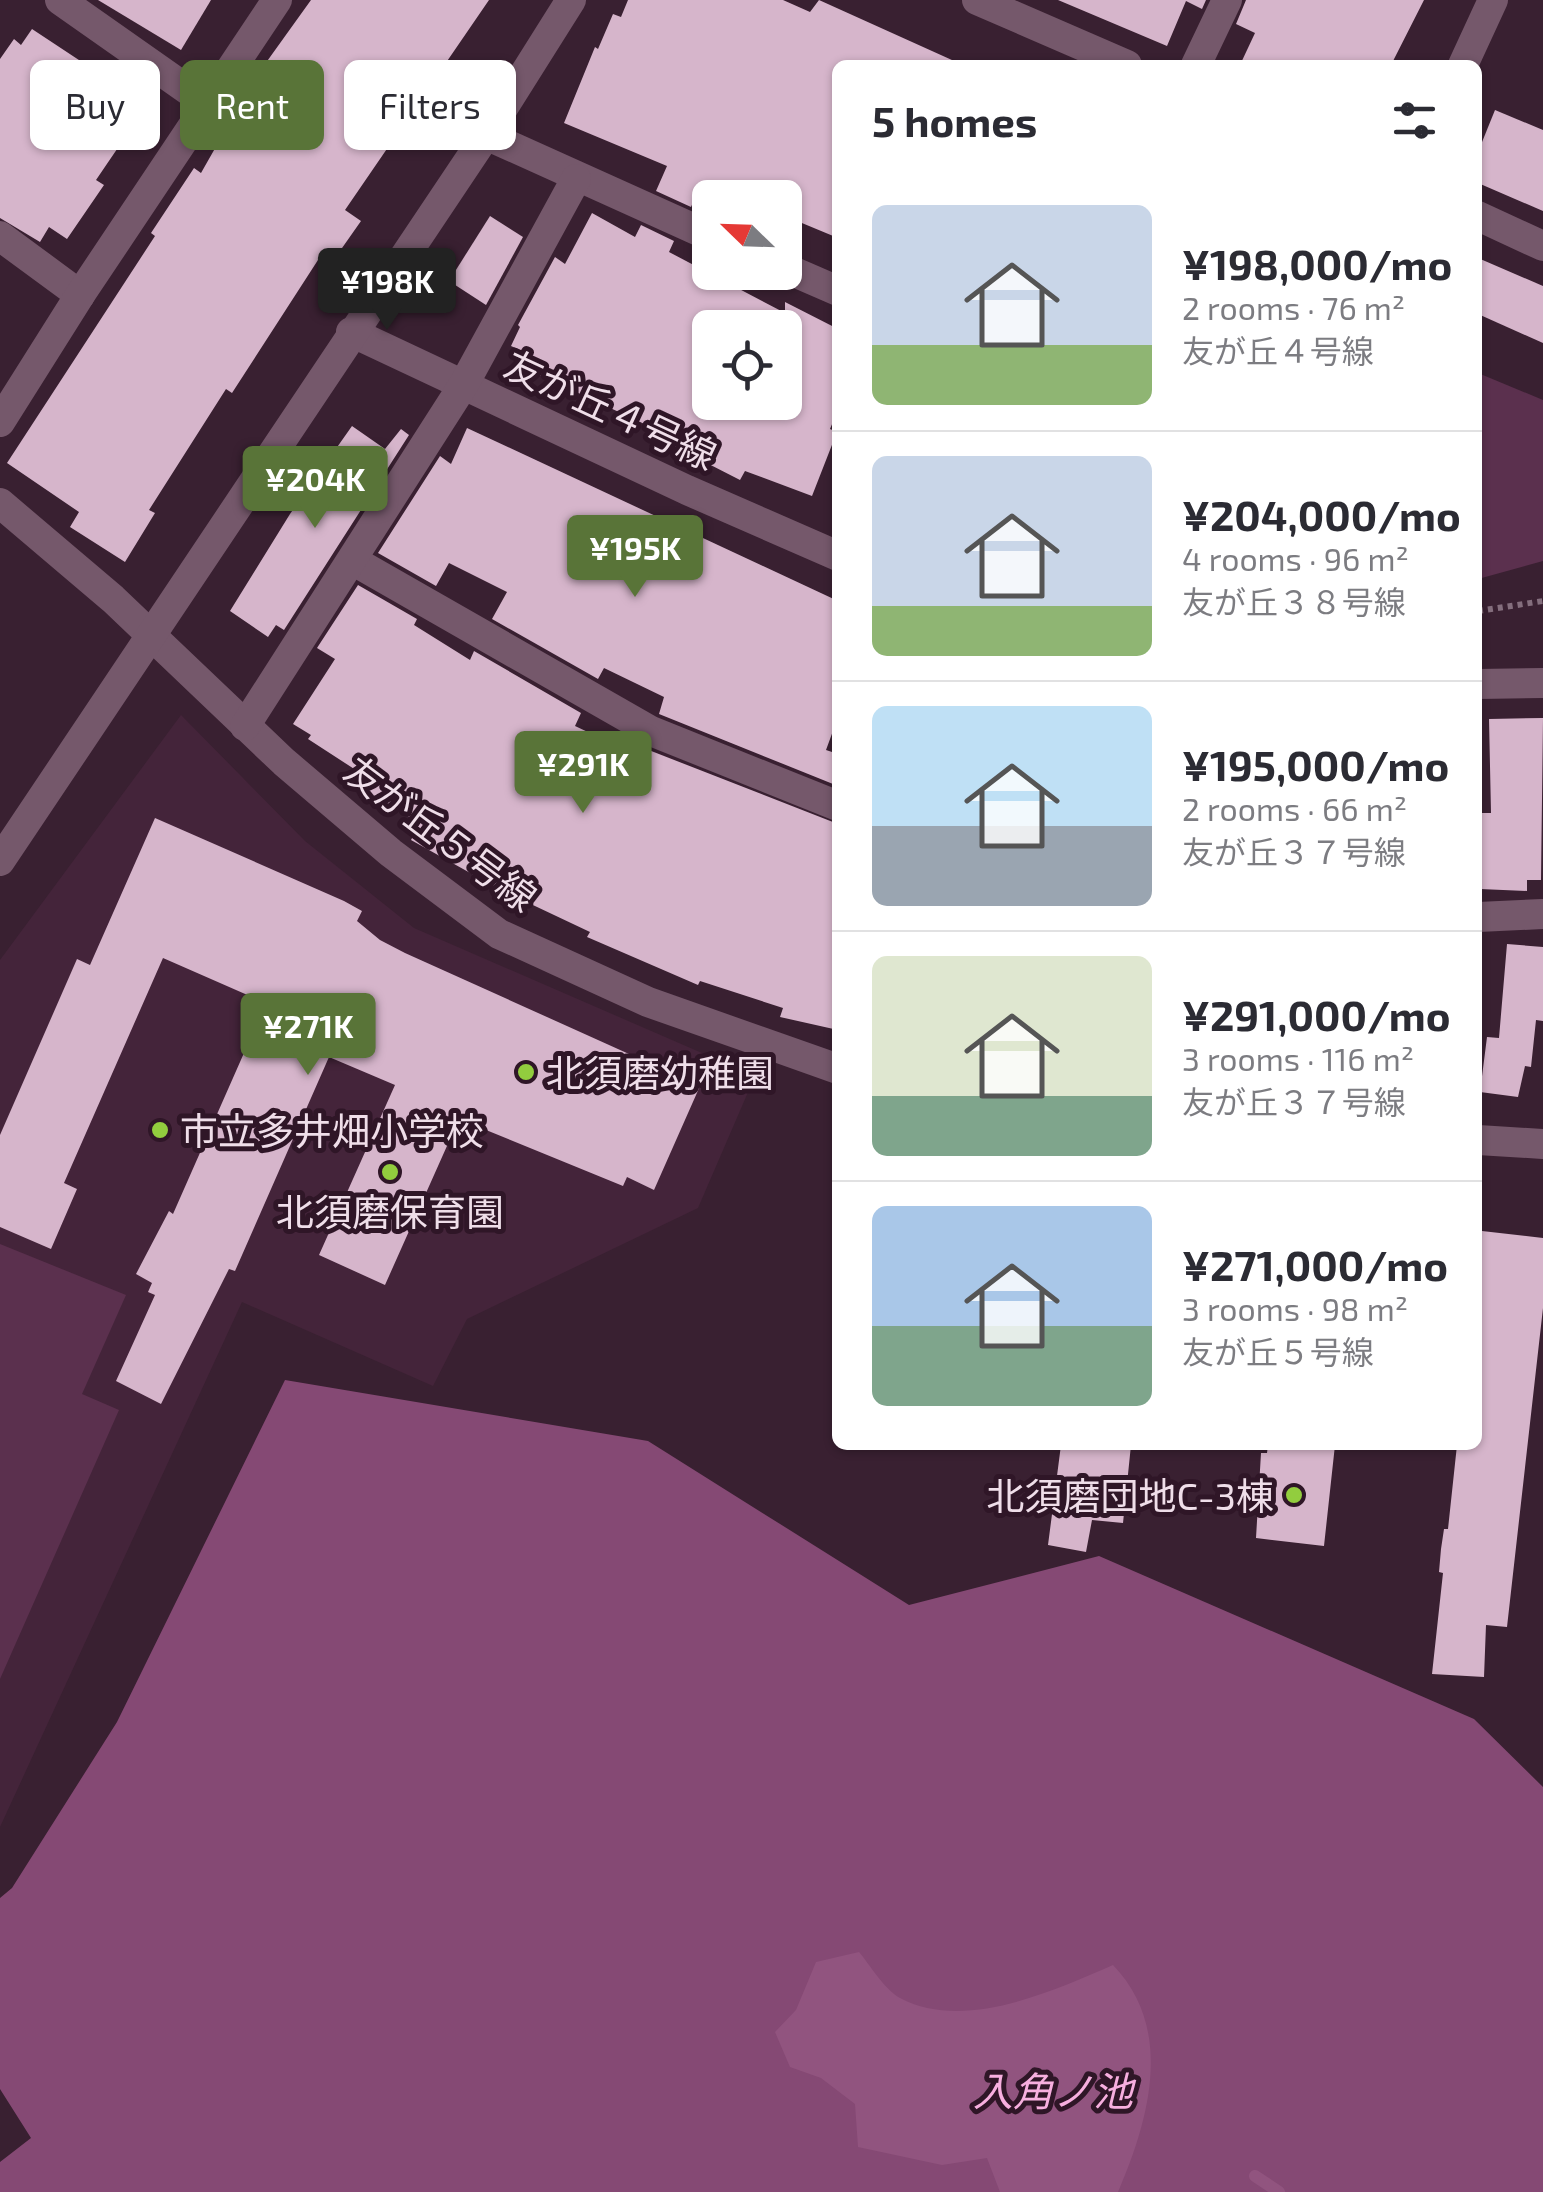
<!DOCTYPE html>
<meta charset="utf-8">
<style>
body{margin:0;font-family:"Exo 2","Noto Sans JP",sans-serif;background:#f7f7f7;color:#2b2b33;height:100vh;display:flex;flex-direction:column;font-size:38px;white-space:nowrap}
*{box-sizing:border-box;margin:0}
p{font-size:32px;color:#7c7c81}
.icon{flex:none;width:55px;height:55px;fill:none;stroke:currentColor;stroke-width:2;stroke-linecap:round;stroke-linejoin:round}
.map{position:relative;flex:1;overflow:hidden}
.details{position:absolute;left:832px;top:60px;width:650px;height:1390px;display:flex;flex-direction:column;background:#fff;border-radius:15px;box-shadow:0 2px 8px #0004}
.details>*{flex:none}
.hud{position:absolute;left:30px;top:60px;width:652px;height:90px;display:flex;gap:20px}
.needle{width:65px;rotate:293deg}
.tools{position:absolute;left:692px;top:180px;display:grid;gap:20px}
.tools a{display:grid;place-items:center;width:110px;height:110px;border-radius:15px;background:#fff;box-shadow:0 2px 8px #0004;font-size:50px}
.price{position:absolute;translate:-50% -85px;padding:0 22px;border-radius:10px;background:#597438;color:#fff;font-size:32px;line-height:65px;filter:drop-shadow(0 2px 5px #0008)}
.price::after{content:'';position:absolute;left:50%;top:60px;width:30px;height:22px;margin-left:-15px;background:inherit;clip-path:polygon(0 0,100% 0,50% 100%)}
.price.active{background:#222;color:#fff}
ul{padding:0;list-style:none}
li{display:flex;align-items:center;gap:30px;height:250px;padding:0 40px}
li+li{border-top:2px solid #e1e1e2}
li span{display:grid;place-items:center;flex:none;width:280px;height:200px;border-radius:15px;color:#555}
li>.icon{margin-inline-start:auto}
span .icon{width:120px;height:120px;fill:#fffc;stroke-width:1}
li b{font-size:42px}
h2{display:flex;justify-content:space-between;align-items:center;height:120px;padding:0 40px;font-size:42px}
.pill{padding:0 35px;border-radius:15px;background:#fff;box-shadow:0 2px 8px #0004;font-size:35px;line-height:90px}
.pill.active{background:#597438;color:#fff}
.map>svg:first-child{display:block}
</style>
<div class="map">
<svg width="1543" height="2192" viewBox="0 0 1543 2192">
<rect width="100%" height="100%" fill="#392031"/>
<!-- built -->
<path fill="#44243a" d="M181,715L305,841L414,928L755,1076L698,1208L467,1319L433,1386L242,1302L0,1827V960Z"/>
<!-- green -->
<g fill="#5b304e">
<path d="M1478,373L1543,400V561L1478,579Z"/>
<path d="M0,1244L126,1295L82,1394L119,1410L0,1679Z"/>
</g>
<!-- forest -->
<path fill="#854974" d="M285,1380L648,1441L909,1605L1099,1556L1474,1719L1543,1787V2192H0V2162L31,2138L0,2089V1898L12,1888L117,1722Z"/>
<!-- water -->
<path fill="#91547f" d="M859,1952C870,1965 884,1989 900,1998C964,2032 1053,1991 1113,1965C1175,2029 1149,2120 1118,2192H1000L987,2158L942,2165L858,2147L855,2104L821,2078L790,2067L775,2032L796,2010L816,1962Z"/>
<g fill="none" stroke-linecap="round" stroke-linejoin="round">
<!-- stream -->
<path stroke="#91547f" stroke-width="12" d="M1255,2176L1279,2192"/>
</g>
<!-- building -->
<g fill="#d6b5cb" fill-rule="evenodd">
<path d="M98,0H211L181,50Z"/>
<path d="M311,0H489L345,210L361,221L328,268L318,260L232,393L226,389L149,510L155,513L125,562L70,527L79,512L7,463L155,236L151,233L194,168L201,173L255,78Z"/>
<path d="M628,0H783L810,12L819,0L963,65H838V238L785,216V198H718L699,189L691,207L656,191L667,166L564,123L595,47L598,49L613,14L621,17Z"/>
<path d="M1058,0H1206L1202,9L1186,1L1167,46Z"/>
<path d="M1246,0H1424L1391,65H1240L1255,33L1236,24Z"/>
<path d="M32,29L147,105L96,180L104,185L67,239L49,227L40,242L0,218V59L14,39L21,45Z"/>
<path d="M1495,110L1543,130V211L1478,183V152Z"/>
<path d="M592,213L635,237L641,225L674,241L669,252L785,313V302L838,329V410L830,429L837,432L812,496L745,471L740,480L650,434L653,428L514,363L520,350L511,346L520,327L518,325L555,257L565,264ZM710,328H785V402H710Z"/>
<path d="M490,216L523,237L486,305L449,281Z"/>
<path d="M1478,258L1543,286V343L1478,314Z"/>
<path d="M352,426L385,449L401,429L409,435L284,630L276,625L268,637L230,611L290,514Z"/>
<path d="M467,428L838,601L837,720L826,750L838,754V786L659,714L664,697L604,668L598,679L492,619L507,592L449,563L436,586L378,553L440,456L451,464Z"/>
<path d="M358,585L417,619L414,625L470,660L474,651L581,713L575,726L637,755L641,747L838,824V1030L780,1017L783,1008L700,981L698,985L587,937L590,932L499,889L411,840L420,823L358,788L365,776L308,739L311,735L293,724L335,659L317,648Z"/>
<path d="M1543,718L1541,880H1527V891L1480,889L1482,813H1491L1489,719Z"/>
<path d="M155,818L344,901L362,911L357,921L380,940L405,953L700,1086L654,1190L627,1177L623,1186L459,1119L385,1285L319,1255L395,1085L329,1057L235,1271L229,1269L161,1404L116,1381L155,1295L148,1292L152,1283L136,1274L169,1211L173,1214L266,1003L163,958L64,1183L77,1189L51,1249L0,1227V1135L77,959L90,965Z"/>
<path d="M1507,944L1543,947V1021L1536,1020L1531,1067L1525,1066L1518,1097L1480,1092L1487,1037L1499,1038Z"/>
<path d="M1482,1231L1543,1238V1308L1507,1627L1486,1625L1484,1677L1432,1674L1443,1573L1439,1572L1441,1549L1444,1529H1448L1457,1445H1478V1272Z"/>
<path d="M1061,1445H1131L1123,1523L1092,1520L1086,1552L1048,1545Z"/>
<path d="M1268,1445H1335L1324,1546L1256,1538L1261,1453H1267Z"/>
</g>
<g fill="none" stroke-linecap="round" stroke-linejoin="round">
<!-- path -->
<path stroke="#846e7d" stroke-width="6" stroke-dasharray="5 5" stroke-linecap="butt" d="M1478,611L1543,601"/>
<!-- minor -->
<g stroke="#75586b" stroke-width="30">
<path d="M60,0L208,104"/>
<path d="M977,0L1127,65"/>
<path d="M1196,65L1227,0"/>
<path d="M1463,65L1493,0"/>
<path d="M486,135L710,236"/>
<path d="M1478,216L1543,246"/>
<path d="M0,236L80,295"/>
<path d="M785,268L838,291"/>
<path d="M351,332L687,490L838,556"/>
<path d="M0,422L80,295L277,0"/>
<path d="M0,503L113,599L284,762L391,853L499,934L648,1002L838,1069"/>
<path d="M352,560L651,731L838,806"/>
<path d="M1478,684L1543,683"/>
<path d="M245,726L464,384L576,179"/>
<path d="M1478,917L1543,914"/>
<path d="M1478,1140L1543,1144"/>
</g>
<!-- tertiary -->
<path stroke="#75586b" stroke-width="30" d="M0,861L486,135L571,0"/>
</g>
<!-- markers -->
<g fill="#92cd3e" stroke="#2f1627" stroke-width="4">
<circle cx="526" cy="1072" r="10"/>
<circle cx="160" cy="1130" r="10"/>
<circle cx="390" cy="1172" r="10"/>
<circle cx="1294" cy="1495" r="10"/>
</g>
<g text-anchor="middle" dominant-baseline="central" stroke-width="10" stroke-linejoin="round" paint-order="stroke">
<!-- street labels -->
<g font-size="38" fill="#efdee9" stroke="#2f1627">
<text transform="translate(611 409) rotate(25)">友が丘４号線</text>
<text transform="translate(441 833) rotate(37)">友が丘５号線</text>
</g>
<!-- poi labels -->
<g font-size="38" fill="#efdee9" stroke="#2f1627" text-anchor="start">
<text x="546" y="1072">北須磨幼稚園</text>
<text x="180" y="1130">市立多井畑小学校</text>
<text x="390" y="1211" text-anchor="middle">北須磨保育園</text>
<text x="1274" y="1495" text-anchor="end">北須磨団地C-3棟</text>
</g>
<!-- water labels -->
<g font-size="40" font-style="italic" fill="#f7afdf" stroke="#2f1627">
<text x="1053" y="2090">入角ノ池</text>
</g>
</g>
</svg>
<div class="tools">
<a><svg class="needle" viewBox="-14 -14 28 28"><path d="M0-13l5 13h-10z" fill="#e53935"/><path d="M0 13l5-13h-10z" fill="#7c7c81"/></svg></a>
<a><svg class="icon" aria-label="locate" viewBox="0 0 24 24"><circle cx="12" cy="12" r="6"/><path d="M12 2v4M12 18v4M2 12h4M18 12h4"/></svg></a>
</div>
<b class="price active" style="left:387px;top:333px">¥198K</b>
<b class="price" style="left:315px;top:531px">¥204K</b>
<b class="price" style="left:635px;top:600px">¥195K</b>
<b class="price" style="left:583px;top:816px">¥291K</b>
<b class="price" style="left:308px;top:1078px">¥271K</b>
<div class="hud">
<a class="pill">Buy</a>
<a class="pill active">Rent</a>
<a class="pill">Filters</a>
</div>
<section class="details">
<h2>5 homes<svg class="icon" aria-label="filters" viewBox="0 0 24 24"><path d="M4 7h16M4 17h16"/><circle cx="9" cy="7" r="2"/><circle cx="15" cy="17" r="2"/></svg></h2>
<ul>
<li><span style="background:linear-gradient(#c9d6e8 70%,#8fb573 0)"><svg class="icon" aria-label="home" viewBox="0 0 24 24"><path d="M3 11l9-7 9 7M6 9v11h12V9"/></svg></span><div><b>¥198,000/mo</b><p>2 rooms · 76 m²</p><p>友が丘４号線</p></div></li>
<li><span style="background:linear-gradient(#c9d6e8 75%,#8fb573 0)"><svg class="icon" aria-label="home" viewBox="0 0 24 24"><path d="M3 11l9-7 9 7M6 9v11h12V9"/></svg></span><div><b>¥204,000/mo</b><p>4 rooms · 96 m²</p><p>友が丘３８号線</p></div></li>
<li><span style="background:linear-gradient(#bfe0f5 60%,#9aa5b1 0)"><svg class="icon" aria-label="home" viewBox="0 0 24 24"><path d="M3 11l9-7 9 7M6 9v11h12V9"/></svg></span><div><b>¥195,000/mo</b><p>2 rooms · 66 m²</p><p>友が丘３７号線</p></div></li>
<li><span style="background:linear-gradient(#dfe7d0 70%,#7fa58c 0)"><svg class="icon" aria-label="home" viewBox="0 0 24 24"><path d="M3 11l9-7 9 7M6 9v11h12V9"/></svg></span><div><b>¥291,000/mo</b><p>3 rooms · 116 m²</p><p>友が丘３７号線</p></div></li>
<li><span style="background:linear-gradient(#a9c7e8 60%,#7fa58c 0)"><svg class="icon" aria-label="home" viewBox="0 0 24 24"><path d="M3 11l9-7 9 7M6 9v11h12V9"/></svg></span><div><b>¥271,000/mo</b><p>3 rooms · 98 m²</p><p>友が丘５号線</p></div></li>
</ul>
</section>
</div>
